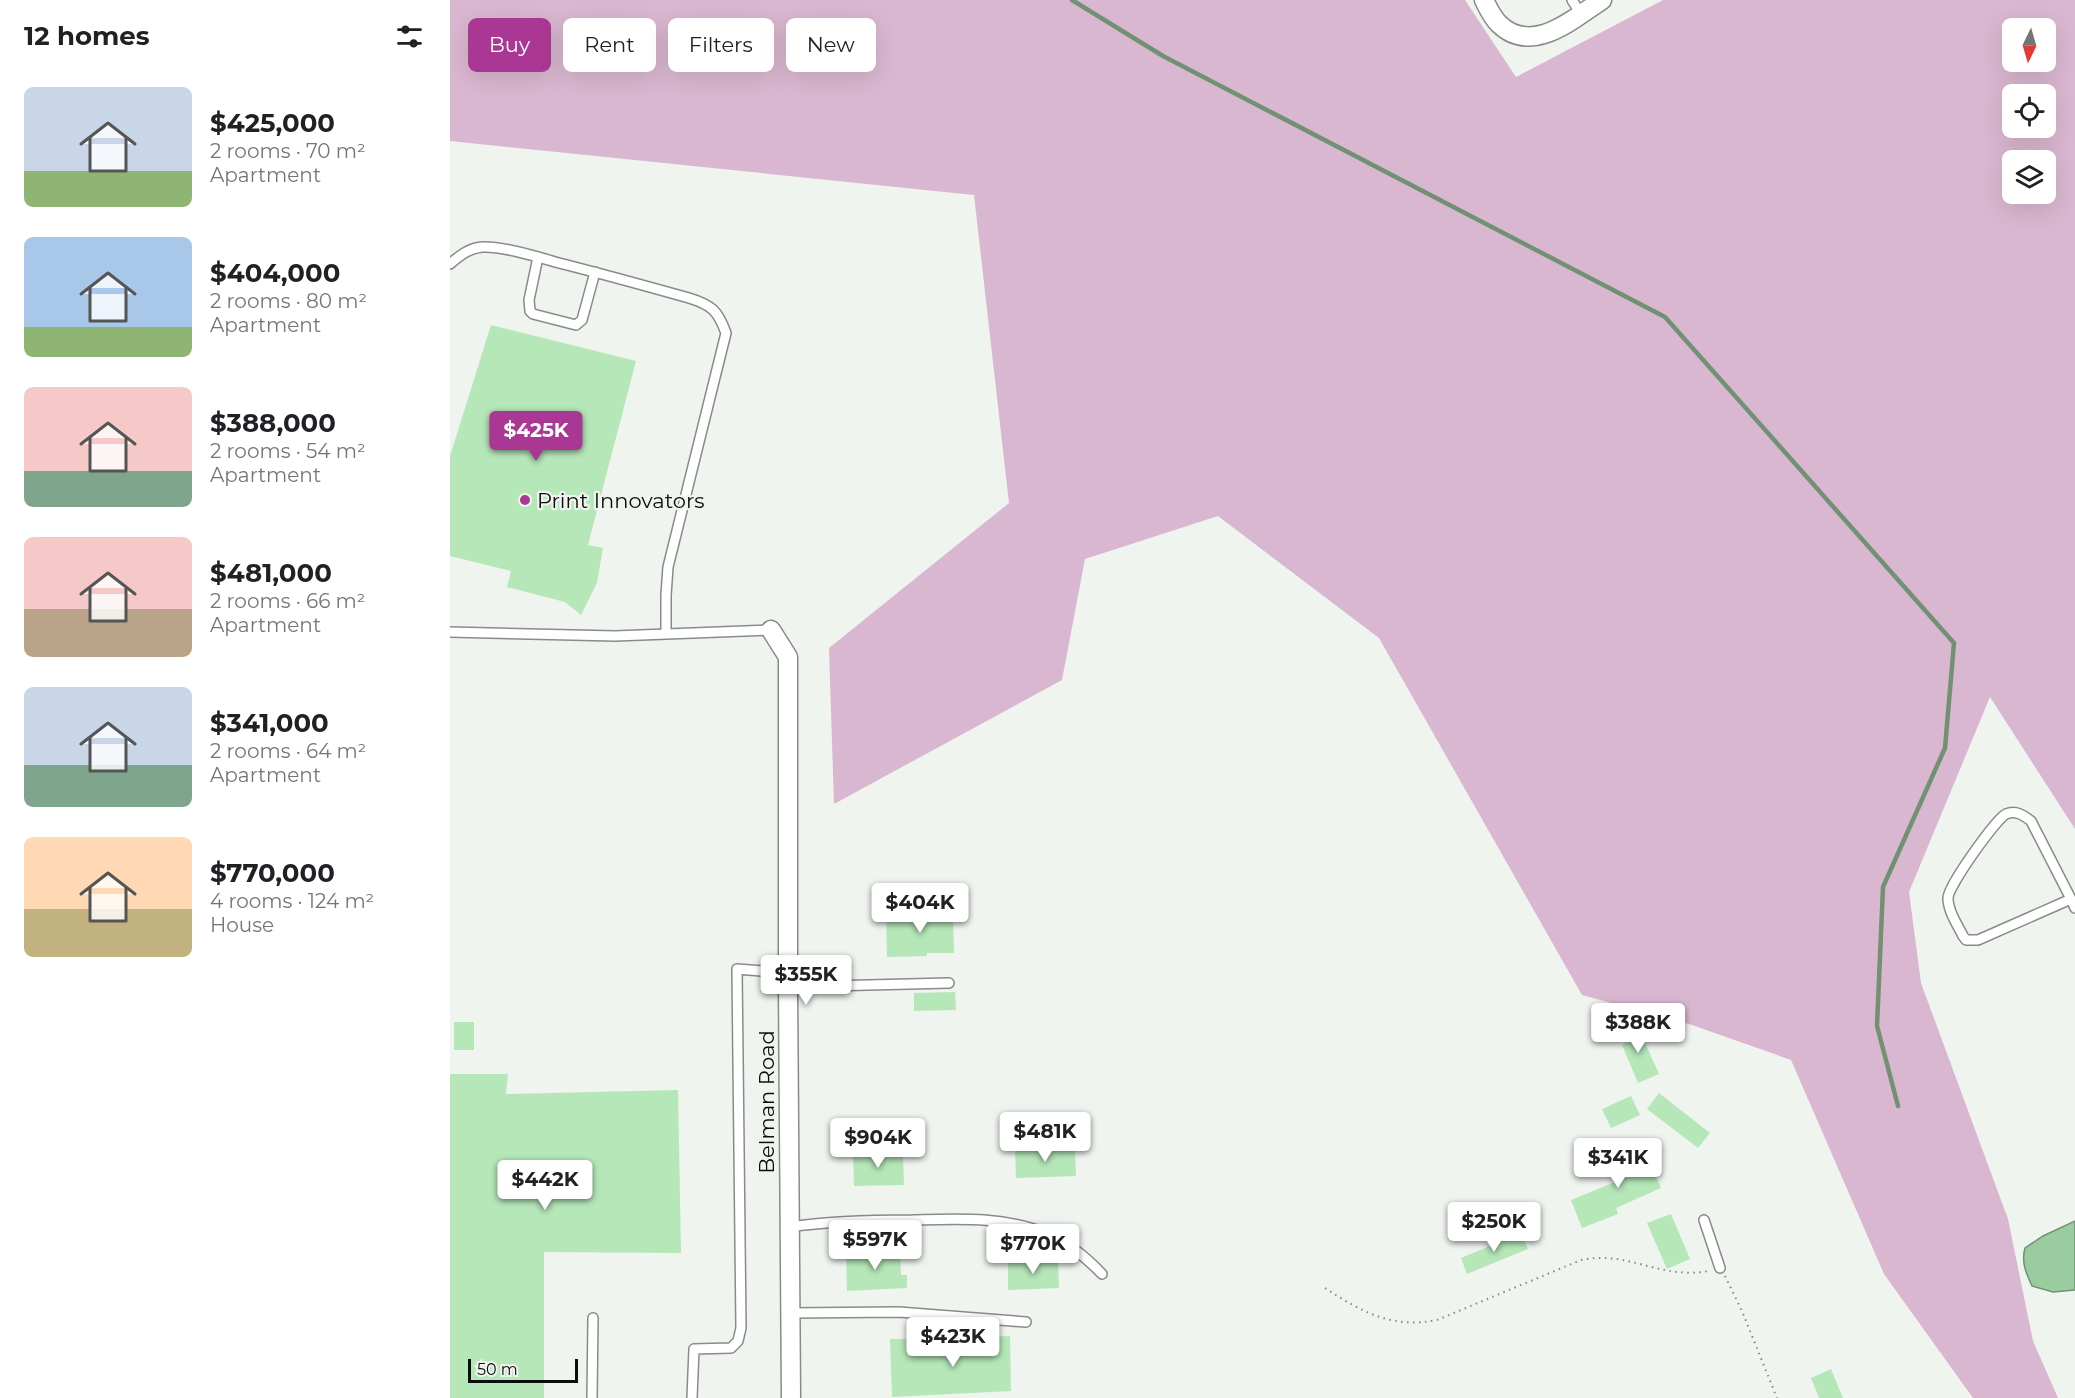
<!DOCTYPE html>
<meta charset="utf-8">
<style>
body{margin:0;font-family:Montserrat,sans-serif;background:#f6f6f6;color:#202124;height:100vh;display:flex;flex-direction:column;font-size:22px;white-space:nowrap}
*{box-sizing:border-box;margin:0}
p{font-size:20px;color:#757577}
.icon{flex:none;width:33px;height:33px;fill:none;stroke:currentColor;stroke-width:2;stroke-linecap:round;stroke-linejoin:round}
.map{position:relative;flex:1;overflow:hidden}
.panel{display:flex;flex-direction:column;background:#fff;width:450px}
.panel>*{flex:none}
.top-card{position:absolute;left:18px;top:18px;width:570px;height:54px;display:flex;gap:12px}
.needle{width:39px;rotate:185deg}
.tools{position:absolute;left:1552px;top:18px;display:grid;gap:12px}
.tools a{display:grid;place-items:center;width:54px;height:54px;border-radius:9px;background:#fff;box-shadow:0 6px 24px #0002;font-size:30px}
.scale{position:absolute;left:18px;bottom:15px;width:110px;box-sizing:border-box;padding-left:6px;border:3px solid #0b0c0b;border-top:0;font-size:16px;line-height:21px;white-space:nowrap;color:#0b0c0b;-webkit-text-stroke:4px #eff4ef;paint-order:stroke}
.price{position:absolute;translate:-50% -51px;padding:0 14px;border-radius:6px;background:#fff;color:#222;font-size:20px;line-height:39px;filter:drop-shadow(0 2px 3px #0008)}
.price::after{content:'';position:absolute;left:50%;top:36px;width:18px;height:14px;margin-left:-9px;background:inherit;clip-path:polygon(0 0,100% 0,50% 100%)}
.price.selected{background:#a93793;color:#fff}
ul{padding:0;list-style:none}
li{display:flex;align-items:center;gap:18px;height:150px;padding:0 24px}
li span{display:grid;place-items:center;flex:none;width:168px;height:120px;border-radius:9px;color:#555}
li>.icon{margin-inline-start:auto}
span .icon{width:72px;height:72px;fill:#fffc;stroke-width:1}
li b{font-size:26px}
h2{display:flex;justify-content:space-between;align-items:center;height:72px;padding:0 24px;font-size:26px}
.chip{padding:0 21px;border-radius:9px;background:#fff;box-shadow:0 6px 24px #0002;font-size:21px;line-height:54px}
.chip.selected{background:#a93793;color:#fff}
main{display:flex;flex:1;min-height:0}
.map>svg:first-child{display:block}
</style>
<main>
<section class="panel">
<h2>12 homes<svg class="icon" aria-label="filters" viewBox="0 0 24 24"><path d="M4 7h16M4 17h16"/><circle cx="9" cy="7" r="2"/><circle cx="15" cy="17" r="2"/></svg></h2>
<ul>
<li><span style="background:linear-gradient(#c9d6e8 70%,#8fb573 0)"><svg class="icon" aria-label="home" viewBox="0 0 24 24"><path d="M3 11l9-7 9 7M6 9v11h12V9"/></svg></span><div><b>$425,000</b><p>2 rooms · 70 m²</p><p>Apartment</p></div></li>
<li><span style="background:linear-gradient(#a9c7e8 75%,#8fb573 0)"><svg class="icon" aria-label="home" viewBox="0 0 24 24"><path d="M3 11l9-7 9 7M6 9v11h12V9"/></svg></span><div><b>$404,000</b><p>2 rooms · 80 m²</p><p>Apartment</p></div></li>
<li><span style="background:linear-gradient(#f6c9c9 70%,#7fa58c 0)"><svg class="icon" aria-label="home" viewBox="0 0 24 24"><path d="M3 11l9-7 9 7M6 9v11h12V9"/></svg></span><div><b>$388,000</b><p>2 rooms · 54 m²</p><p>Apartment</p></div></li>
<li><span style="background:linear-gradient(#f6c9c9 60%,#b9a48a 0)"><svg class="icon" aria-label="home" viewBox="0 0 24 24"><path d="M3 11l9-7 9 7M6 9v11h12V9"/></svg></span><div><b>$481,000</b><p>2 rooms · 66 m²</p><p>Apartment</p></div></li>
<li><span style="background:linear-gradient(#c9d6e8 65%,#7fa58c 0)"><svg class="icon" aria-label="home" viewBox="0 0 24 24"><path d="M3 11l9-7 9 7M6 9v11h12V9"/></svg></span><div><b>$341,000</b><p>2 rooms · 64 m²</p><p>Apartment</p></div></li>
<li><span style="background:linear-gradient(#ffd9b3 60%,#c2b280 0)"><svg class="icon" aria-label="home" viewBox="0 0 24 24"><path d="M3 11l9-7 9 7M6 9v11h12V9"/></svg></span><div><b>$770,000</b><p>4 rooms · 124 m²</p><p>House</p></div></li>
</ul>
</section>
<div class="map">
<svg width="1625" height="1398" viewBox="0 0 1625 1398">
<rect width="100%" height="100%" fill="#eff4ef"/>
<!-- green -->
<path fill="#dab7d0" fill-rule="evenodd" d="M0,0H1015L1066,77L1213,0H1625V829L1540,697L1459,892L1471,983L1558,1219L1583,1341L1608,1398H1523L1434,1274L1341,1060L1242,1025L1132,995L929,638L768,516L635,559L612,680L384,804L379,648L559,503L524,195L0,141ZM1596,28V62H1563V28ZM1596,94V128H1563V94ZM1596,160V194H1563V160Z"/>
<!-- water -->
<path fill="#9bcc9f" stroke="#709273" stroke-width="1.5" d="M1625,1221V1290L1603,1292L1582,1286C1576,1273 1571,1262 1575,1248L1593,1236Z"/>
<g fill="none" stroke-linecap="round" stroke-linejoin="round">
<!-- stream -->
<path stroke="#709273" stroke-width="4.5" d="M622,0L713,56L1215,317L1504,643L1495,748L1433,887L1427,1026L1448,1106"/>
</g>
<!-- building -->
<g fill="#b5e7b9">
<path d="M41,325L186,361L138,545L153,548L147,583L131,615L115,602L57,587L61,571L0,556V456Z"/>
<path d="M503,912L504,953H477V956L437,957L436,914Z"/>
<path d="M505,992L506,1010L464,1011V993Z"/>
<rect x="4" y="1022" width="20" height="28"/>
<path d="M1183,1022L1189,1037L1192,1036L1209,1074L1188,1083L1172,1045L1175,1044L1169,1028Z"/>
<path d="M0,1074H58L56,1094L228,1090L231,1253L94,1252V1398H0Z"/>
<path d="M1209,1093L1260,1133L1248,1148L1197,1109Z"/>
<path d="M1181,1096L1190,1115L1161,1128L1152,1109Z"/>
<path d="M1192,1146L1211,1188L1166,1208L1168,1214L1132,1228L1121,1200L1170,1180L1161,1160Z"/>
<path d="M625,1149L626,1176L566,1178L565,1150Z"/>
<path d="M453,1153L454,1185L404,1186L403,1154Z"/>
<path d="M1221,1214L1240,1259L1217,1269L1197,1223Z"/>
<path d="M1071,1233L1078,1249L1017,1274L1011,1258Z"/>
<path d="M450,1252L451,1275H457V1288L397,1291L396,1253Z"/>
<path d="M608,1261L609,1288L558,1290V1262Z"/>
<path d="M560,1336L561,1391L442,1397L440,1339H457L458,1356L490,1355V1338Z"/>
<path d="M1381,1369L1393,1398H1369L1361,1378Z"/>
</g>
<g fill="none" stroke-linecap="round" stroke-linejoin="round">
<!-- lane casing -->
<g stroke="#888c88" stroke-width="12">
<g id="lane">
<path d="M1122,0L1131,14"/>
<path d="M88,257L79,300L80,311L83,314L126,325L132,320L145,272"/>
<path d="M0,264C9,256 19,248 32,247C53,246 88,257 109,263C153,274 196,286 239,298C262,305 268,311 276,333L218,567L216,595V633"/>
<path d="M0,632L165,636L321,630"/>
<path d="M1621,899L1528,940H1516L1513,936C1507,924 1498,911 1498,898C1498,886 1546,819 1556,814C1566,810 1573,815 1581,821L1621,899L1625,908"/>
<path d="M338,987L499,983"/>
<path d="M1254,1220L1270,1268"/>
<path d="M339,1227C380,1221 421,1220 462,1220C507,1219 555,1216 597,1234C619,1243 636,1257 652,1274"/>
<path d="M340,1313L449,1312L576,1322"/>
<path d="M142,1398L143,1318"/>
<path d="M242,1398L244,1349L281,1348L288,1341L291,1328L287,969L338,973"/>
</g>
</g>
<!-- street casing -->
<g stroke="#888c88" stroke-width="21">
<g id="street">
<path d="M1034,0C1038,8 1042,17 1049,24C1082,56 1123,19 1152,0"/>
<path d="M321,630L338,657V987L341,1398"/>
</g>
</g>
<!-- path -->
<g stroke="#858885" stroke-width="2" stroke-dasharray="1.5 4.5" stroke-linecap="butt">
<path d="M1275,1276L1292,1311L1327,1398"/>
<path d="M875,1288C912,1312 942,1329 987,1320L1131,1260C1179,1250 1209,1280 1259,1271"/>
</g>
<!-- lane -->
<use href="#lane" stroke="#fff" stroke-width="9"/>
<!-- street -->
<use href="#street" stroke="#fff" stroke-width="18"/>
</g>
<!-- markers -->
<circle fill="#a93793" stroke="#eff4ef" stroke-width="2" cx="75" cy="500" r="6"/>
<g text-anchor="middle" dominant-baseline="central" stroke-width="4.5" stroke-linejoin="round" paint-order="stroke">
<!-- poi labels -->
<g font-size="21" fill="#0b0c0b" stroke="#eff4ef" text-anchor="start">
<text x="87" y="500">Print Innovators</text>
</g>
<!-- street labels -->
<g font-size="21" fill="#0b0c0b" stroke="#eff4ef">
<text transform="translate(316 1102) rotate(-90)">Belman Road</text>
</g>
</g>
</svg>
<div class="tools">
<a><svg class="needle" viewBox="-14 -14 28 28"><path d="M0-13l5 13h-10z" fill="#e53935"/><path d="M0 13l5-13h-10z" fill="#757577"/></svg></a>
<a><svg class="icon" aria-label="locate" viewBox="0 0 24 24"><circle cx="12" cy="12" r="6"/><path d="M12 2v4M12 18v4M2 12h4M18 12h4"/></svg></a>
<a><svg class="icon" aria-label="layers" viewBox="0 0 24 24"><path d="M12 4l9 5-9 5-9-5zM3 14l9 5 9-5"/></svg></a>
</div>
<div class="scale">50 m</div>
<b class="price selected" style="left:86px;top:462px">$425K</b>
<b class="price" style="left:470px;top:934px">$404K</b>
<b class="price" style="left:356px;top:1006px">$355K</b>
<b class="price" style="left:1188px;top:1054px">$388K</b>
<b class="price" style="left:595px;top:1163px">$481K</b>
<b class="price" style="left:428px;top:1169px">$904K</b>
<b class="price" style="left:1168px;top:1189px">$341K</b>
<b class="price" style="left:95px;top:1211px">$442K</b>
<b class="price" style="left:1044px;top:1253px">$250K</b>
<b class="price" style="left:425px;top:1271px">$597K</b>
<b class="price" style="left:583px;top:1275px">$770K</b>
<b class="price" style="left:503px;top:1368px">$423K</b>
<div class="top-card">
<a class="chip selected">Buy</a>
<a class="chip">Rent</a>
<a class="chip">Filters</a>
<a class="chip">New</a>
</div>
</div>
</main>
